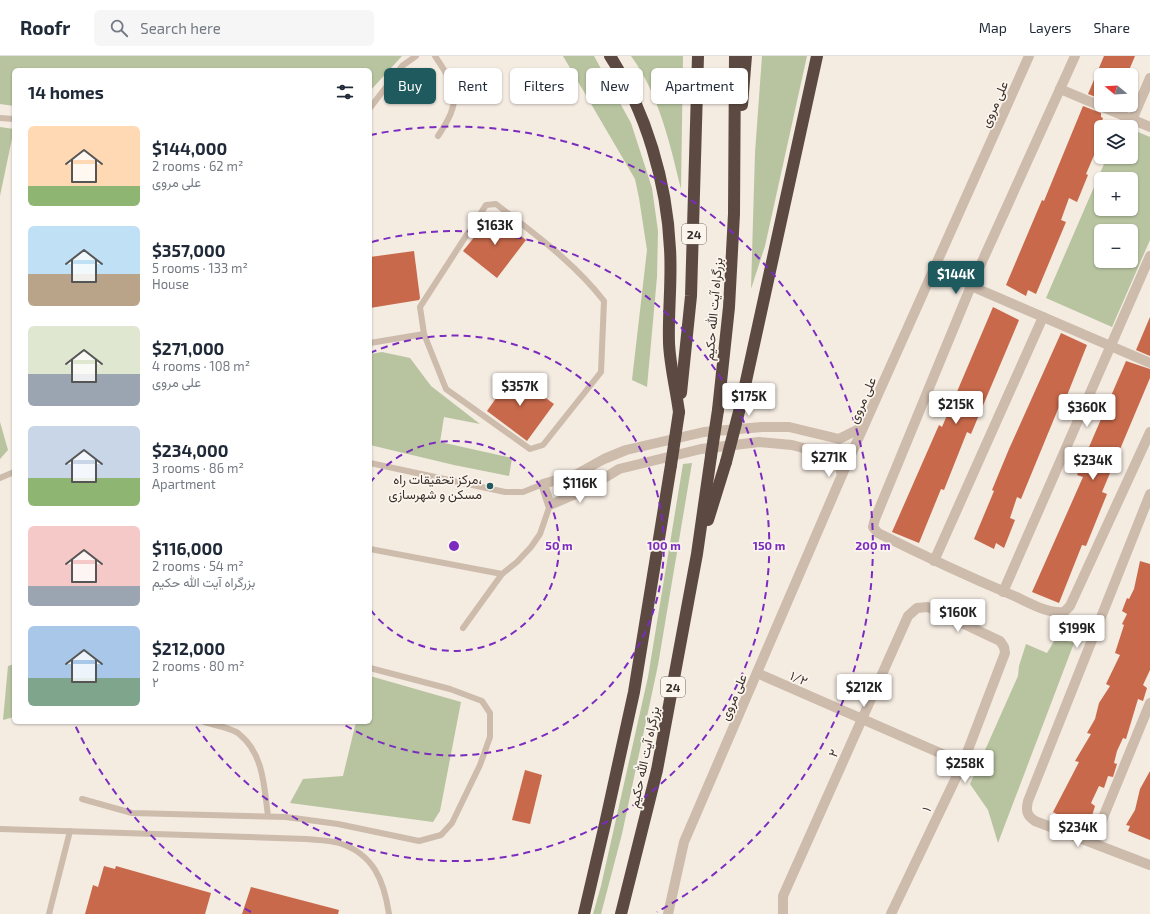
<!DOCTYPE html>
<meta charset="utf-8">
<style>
body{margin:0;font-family:"Exo 2",Vazirmatn,sans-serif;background:#f6f6f7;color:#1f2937;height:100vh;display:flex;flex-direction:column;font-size:15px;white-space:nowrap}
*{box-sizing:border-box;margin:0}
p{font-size:13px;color:#747a83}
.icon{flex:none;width:22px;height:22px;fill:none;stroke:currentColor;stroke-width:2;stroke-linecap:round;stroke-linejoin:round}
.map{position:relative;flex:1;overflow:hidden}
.details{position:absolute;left:12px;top:12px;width:360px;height:656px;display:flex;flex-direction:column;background:#fff;border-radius:6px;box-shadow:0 1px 3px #0004}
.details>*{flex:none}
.banner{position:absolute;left:384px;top:12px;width:380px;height:36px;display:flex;gap:8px}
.needle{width:26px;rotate:288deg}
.tools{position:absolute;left:1094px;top:12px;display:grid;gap:8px}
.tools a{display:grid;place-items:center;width:44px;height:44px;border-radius:6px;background:#fff;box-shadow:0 1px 3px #0004;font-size:20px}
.price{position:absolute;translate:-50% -34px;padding:0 9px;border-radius:4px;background:#fff;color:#222;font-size:13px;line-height:26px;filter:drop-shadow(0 1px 2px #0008)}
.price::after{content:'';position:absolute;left:50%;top:24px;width:12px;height:9px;margin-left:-6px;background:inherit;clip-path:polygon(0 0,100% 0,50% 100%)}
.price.selected{background:#1f5a5e;color:#fff}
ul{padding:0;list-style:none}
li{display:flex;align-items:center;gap:12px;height:100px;padding:0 16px}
li span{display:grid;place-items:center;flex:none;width:112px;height:80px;border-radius:6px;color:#555}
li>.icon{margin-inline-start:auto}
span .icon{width:48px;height:48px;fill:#fffc;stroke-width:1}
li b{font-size:17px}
h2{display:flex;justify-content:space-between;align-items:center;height:48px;padding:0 16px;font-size:17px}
.tag{padding:0 14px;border-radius:6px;background:#fff;box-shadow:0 1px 3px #0004;font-size:14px;line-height:36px}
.tag.selected{background:#1f5a5e;color:#fff}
header{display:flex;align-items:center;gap:24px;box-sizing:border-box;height:56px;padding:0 20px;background:#fff;border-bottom:1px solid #e0e1e3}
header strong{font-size:19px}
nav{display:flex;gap:22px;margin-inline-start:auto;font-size:14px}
.search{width:280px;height:36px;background:#f6f6f7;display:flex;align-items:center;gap:10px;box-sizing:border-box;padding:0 14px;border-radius:6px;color:#747a83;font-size:15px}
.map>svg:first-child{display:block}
</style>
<header>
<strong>Roofr</strong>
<div class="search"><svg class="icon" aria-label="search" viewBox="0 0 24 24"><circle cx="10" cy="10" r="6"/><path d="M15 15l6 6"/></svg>Search here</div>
<nav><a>Map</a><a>Layers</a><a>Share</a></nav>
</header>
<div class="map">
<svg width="1150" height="858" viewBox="0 0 1150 858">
<rect width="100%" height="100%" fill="#f4ebe1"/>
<!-- green -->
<g fill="#b8c4a0" fill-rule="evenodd">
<path d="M0,0H402L370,35V14H14V50L0,48Z"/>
<path d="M563,0H594L631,67L652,132L658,175L657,221L647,331L632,324L647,194L639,142L635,123Z"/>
<path d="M631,0H683L681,133C670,88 659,38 631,0Z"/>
<path d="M762,0H807L765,190L751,233L755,97Z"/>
<path d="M0,71L14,73L0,140Z"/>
<path d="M1131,73L1150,81V184L1112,271L1046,242L1107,101H1131ZM1101,123H1131V153H1101ZM1101,175H1131V205H1101Z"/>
<path d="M382,296L410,302L431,330L480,368L444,361L440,386L512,402L509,420L454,409L370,389V298Z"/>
<path d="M0,366L8,394L0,403Z"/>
<path d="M692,407L658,609L622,778L601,858H593L601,830L648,621L683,408Z"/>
<path d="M1056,582L1074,587L998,787L988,754L970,728L1018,620L1019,610L1026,588L1047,597Z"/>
<path d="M14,608V661L3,664L8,610Z"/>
<path d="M370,620L461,646L440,755L433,766L290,747L303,723L343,720L356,666H370Z"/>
</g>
<!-- building -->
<g fill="#c8694b">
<path d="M1104,0H1135L1127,19H1101V43L1088,38Z"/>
<path d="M1083,50L1101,57V61L1103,62L1101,68V83L1086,118L1088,119L1077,146L1069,142L1061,164L1066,166L1036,238L1028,234L1026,240L1006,229L1042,144L1044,145Z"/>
<path d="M493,158L526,184L497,222L463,195Z"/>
<path d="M414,195L420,242L419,244L370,252V201Z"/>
<path d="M993,251L1019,264L971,378L967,376L944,434L941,433L919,487L892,476L939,369L942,371Z"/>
<path d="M1150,261V300L1136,294Z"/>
<path d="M1061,277L1087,289L1066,342L1063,341L1021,443L1017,441L1010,462L1015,464L1004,492L996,487L994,493L974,483L994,435L992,434L1009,393Z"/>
<path d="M1126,305L1150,313V322L1102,436L1107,438L1086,490L1082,489L1059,547L1032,536L1083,421L1077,419Z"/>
<path d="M513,318L554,348L527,385L487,355Z"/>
<path d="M1140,505L1150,508V614L1143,629L1147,632L1143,645L1138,643L1126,683L1123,682L1117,695L1114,707L1117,708L1113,721L1108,720L1104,732L1099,730L1091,747L1095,750L1091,763L1086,761L1083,774L1054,763L1057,758L1053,756L1079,706L1075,705L1091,678L1087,677L1095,663L1099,647L1110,630L1106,628L1120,599L1115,597L1124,569L1122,568L1127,558L1122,555L1127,542L1129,543L1134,533Z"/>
<path d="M525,714L542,719L530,768L512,764Z"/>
<path d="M1150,715V784L1128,775L1130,770L1126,769L1135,754L1140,733Z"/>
<path d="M104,810L115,813L116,810L211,837L205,858H85L93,829L98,831Z"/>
<path d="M251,831L339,854L338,858H242Z"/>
</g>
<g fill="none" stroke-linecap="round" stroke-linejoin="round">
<!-- lane -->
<g stroke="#cdbbac" stroke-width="6">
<path d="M435,0C458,34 462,44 438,80"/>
<path d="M370,52L402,10L416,0"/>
<path d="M0,62L14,63"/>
<path d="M496,148C534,178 574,206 604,245L601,316L543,389L530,393L446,333L424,278L420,251L486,149Z"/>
<path d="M370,287L424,278"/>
<path d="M370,407L505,436H523L543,428"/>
<path d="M0,422L14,416"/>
<path d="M370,493L502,518"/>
<path d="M463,572L502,518L517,506L531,491L540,478L550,449"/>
<path d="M204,666C213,669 233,672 239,678C264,698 264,731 268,760"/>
<path d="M82,743L132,757L286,761L338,768L419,785L441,779L452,767L480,709L490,681V657L482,645L450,633L370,612"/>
<path d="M0,773L306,783C316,784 329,784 339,787C374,798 384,825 389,858"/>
<path d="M49,858L70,775"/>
</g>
<!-- street -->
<g stroke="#cdbbac" stroke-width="10">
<path d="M1075,0L971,230L875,463L873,471L878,477C922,499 967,520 1012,539C1028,546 1047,558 1064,556L1070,550L1150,376"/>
<path d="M1060,33L1150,71"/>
<path d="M1132,64L1150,22"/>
<path d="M971,230L1150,307"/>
<path d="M842,419L839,408L818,396L792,389L759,386L701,393L619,413L585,434L550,449L543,428L577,418L604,403L626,394L704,376L762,371H789L839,383L863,371"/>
<path d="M1150,438L1028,745C1026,754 1026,759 1035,765L1150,809"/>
<path d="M934,505L1043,261"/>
<path d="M1003,536L1150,200"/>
<path d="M757,617L963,707"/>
<path d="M1093,786L1150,647"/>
<path d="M668,858L684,786L842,419L1029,0"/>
<path d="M783,858V840L908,560L917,552L928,551L1000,585L1004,591L1005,597L963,707L891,858"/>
</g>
<!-- highway -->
<g stroke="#5c4a42" stroke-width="12">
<path d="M610,0C646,55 667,127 670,193C672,224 668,255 669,287C670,310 676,333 679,356"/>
<path d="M742,49L746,0"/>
<path d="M681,337L691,240L698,0"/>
<path d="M741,348L817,0"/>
<path d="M718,354L729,251L734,158L735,0"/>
<path d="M708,464L726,406"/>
<path d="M584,858L605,768L634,636L671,409"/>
<path d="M621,858L657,714L697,498L711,400"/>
</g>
<!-- highway-bridge -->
<g stroke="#5c4a42" stroke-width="12">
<path d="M711,400L718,354"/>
<path d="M726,406L741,348"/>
<path d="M671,409L679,356"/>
</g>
</g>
<!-- distance rings -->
<g fill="none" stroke="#7b2cbf" stroke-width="2" stroke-dasharray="7 5">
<path d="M370 427A105 105 0 1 1 370 553"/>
<path d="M370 297A210 210 0 1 1 340 666"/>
<path d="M372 186A315 315 0 1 1 193 666"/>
<path d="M251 856A419 419 0 0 1 74 667M370 79A419 419 0 0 1 657 856"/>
</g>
<!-- markers -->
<circle fill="#1f5a5e" stroke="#fbf5ee" stroke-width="1.5" cx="490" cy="430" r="4"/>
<g text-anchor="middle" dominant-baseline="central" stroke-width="3.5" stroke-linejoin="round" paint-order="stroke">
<!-- shield labels -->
<g fill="#fbf5ee" stroke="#756b66" stroke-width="1">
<rect x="682" y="168" width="24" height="20" rx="3"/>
<rect x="661" y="621" width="24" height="20" rx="3"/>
</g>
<g font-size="12" font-weight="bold" fill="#3b302b">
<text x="694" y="178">24</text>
<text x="673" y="631">24</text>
</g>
<!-- street labels -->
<g font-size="13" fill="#3b302b" stroke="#fbf5ee">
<text transform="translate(994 48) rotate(-66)">علی مروی</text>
<text transform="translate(713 253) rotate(-85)">بزرگراه آیت الله حکیم</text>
<text transform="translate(862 344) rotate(-66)">علی مروی</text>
<text transform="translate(799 622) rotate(24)">۱/۲</text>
<text transform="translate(733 641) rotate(-67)">علی مروی</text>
<text transform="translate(833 697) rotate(-66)">۲</text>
<text transform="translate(644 701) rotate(-78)">بزرگراه آیت الله حکیم</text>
<text transform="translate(926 753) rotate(-65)">۱</text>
</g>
<!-- poi labels -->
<g font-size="13" fill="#3b302b" stroke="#fbf5ee" text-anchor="end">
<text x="482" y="423">مرکز تحقیقات راه،<tspan x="482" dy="15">مسکن و شهرسازی</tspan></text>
</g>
</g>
<circle cx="454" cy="490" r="6" fill="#7b2cbf" stroke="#fbf5ee" stroke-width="2"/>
<g font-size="12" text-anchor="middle" font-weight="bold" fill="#7b2cbf" stroke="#fbf5ee" stroke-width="3.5" stroke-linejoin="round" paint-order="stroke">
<text x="559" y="494">50 m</text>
<text x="664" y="494">100 m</text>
<text x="769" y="494">150 m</text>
<text x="873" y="494">200 m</text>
</g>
</svg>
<div class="tools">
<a><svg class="needle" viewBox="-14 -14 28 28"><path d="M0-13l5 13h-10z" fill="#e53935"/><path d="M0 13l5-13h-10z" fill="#747a83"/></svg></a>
<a><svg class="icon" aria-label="layers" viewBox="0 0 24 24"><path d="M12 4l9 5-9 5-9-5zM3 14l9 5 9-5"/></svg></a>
<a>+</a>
<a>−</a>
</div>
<b class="price" style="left:495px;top:190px">$163K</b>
<b class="price selected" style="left:956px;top:239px">$144K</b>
<b class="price" style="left:520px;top:351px">$357K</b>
<b class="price" style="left:749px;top:361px">$175K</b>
<b class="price" style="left:956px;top:369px">$215K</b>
<b class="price" style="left:1087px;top:372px">$360K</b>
<b class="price" style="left:829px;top:422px">$271K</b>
<b class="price" style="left:1093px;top:425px">$234K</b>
<b class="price" style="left:580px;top:448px">$116K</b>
<b class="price" style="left:958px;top:577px">$160K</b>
<b class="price" style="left:1077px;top:593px">$199K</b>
<b class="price" style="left:864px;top:652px">$212K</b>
<b class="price" style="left:965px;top:728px">$258K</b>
<b class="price" style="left:1078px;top:792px">$234K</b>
<div class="banner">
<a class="tag selected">Buy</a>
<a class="tag">Rent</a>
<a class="tag">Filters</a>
<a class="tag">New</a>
<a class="tag">Apartment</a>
</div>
<section class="details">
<h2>14 homes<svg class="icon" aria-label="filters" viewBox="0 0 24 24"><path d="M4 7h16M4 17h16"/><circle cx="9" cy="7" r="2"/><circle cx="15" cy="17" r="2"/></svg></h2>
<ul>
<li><span style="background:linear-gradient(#ffd9b3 75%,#8fb573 0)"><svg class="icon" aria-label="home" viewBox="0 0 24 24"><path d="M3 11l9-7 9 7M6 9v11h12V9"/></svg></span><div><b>$144,000</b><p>2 rooms · 62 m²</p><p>علی مروی</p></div></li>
<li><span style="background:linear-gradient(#bfe0f5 60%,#b9a48a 0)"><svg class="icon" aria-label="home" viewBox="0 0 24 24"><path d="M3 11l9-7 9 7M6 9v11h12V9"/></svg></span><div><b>$357,000</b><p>5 rooms · 133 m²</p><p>House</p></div></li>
<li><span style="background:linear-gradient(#dfe7d0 60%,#9aa5b1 0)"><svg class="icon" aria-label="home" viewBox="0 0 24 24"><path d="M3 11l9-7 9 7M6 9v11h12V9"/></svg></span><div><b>$271,000</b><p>4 rooms · 108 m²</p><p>علی مروی</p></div></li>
<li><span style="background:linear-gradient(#c9d6e8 65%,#8fb573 0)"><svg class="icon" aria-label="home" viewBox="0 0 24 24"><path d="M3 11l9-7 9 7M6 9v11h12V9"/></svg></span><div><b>$234,000</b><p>3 rooms · 86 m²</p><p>Apartment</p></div></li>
<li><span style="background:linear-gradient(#f6c9c9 75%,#9aa5b1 0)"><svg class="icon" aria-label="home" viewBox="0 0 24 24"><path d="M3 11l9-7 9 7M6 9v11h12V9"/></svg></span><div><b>$116,000</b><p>2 rooms · 54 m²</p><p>بزرگراه آیت الله حکیم</p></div></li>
<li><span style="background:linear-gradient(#a9c7e8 65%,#7fa58c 0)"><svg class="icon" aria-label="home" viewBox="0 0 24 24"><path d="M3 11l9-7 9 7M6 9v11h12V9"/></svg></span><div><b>$212,000</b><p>2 rooms · 80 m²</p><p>۲</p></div></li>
</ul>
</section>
</div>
